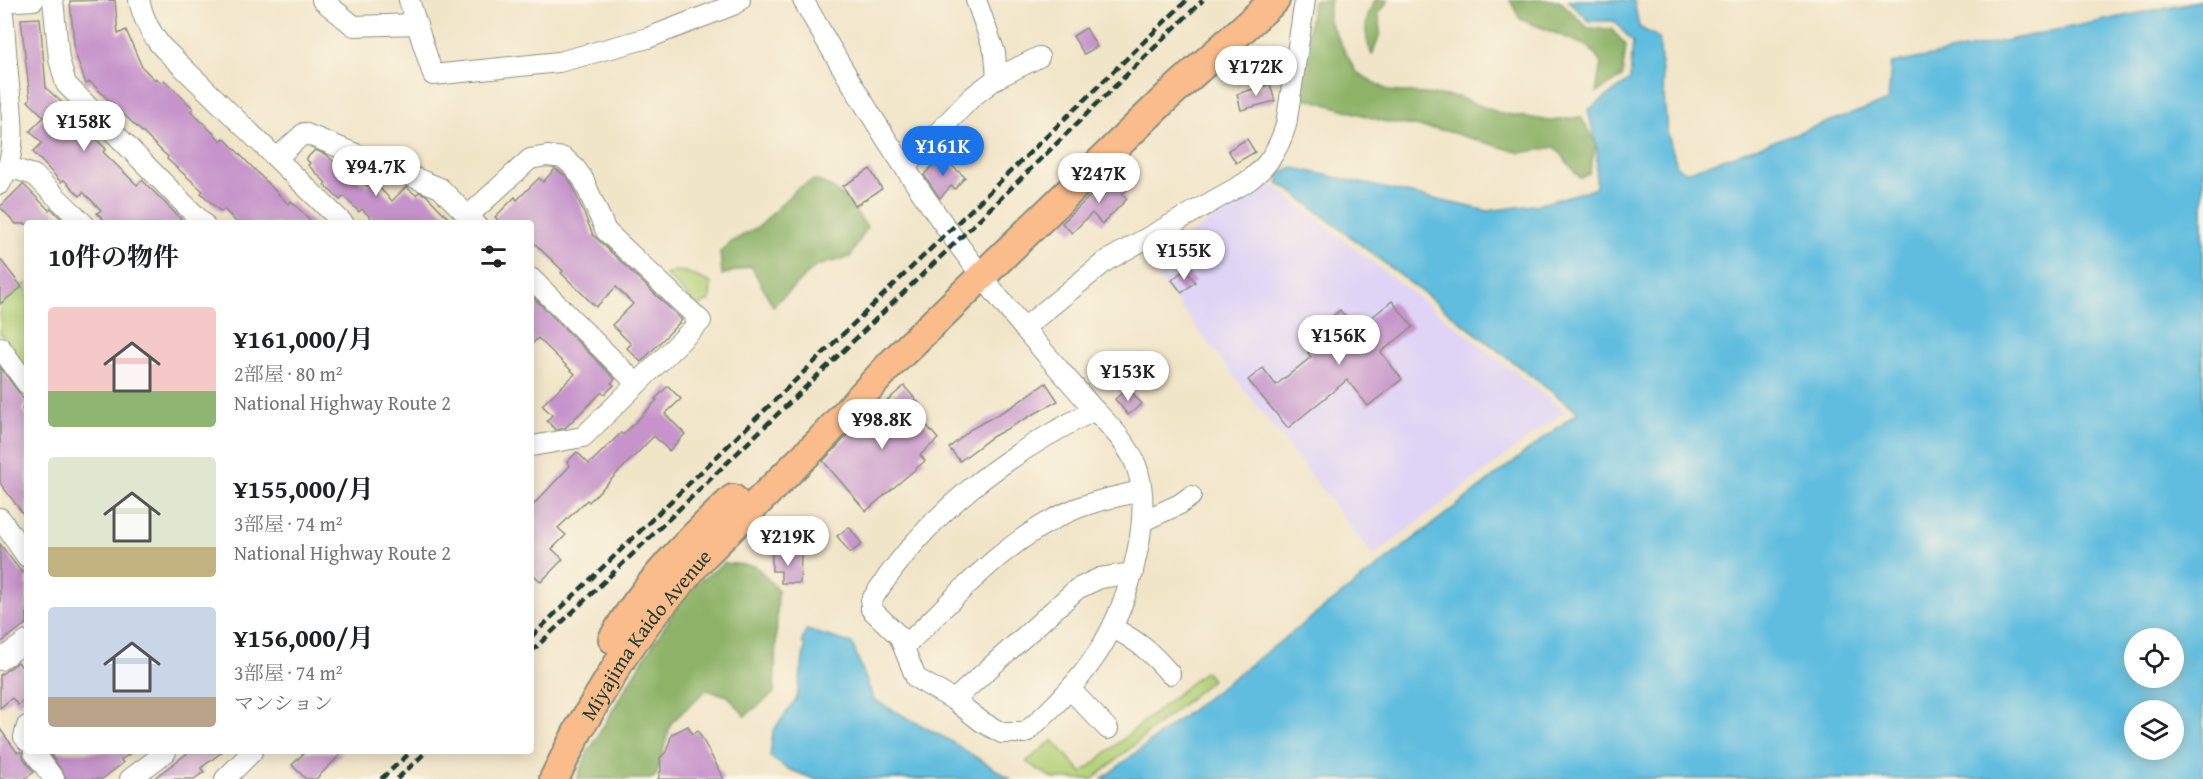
<!DOCTYPE html>
<html lang="ja">
<meta charset="utf-8">
<style>
body{margin:0;font-family:"Gentium Book Plus","Noto Serif JP",serif;background:#f6f6f6;color:#202124;height:100vh;display:flex;flex-direction:column;font-size:22px;white-space:nowrap}
*{box-sizing:border-box;margin:0}
p{font-size:20px;color:#757577}
.icon{flex:none;width:33px;height:33px;fill:none;stroke:currentColor;stroke-width:2;stroke-linecap:round;stroke-linejoin:round}
.map{position:relative;flex:1;overflow:hidden}
.drawer{position:absolute;left:24px;top:220px;width:510px;height:534px;display:flex;flex-direction:column;background:#fff;border-radius:6px;box-shadow:0 3px 15px #0003}
.drawer>*{flex:none}
.tools{position:absolute;left:2124px;top:628px;display:grid;gap:12px}
.tools a{display:grid;place-items:center;width:60px;height:60px;border-radius:50%;background:#fff;box-shadow:0 3px 15px #0003;font-size:30px}
.price{position:absolute;translate:-50% -51px;padding:0 14px;border-radius:21px;background:#fff;color:#222;font-size:20px;line-height:39px;filter:drop-shadow(0 2px 3px #0008)}
.price::after{content:'';position:absolute;left:50%;top:36px;width:18px;height:14px;margin-left:-9px;background:inherit;clip-path:polygon(0 0,100% 0,50% 100%)}
.price.active{background:#1a73e8;color:#fff}
ul{padding:0;list-style:none}
li{display:flex;align-items:center;gap:18px;height:150px;padding:0 24px}
li span{display:grid;place-items:center;flex:none;width:168px;height:120px;border-radius:6px;color:#555}
li>.icon{margin-inline-start:auto}
span .icon{width:72px;height:72px;fill:#fffc;stroke-width:1}
li b{font-size:26px}
h2{display:flex;justify-content:space-between;align-items:center;height:72px;padding:0 24px;font-size:26px}
.map>svg:first-child{display:block}
</style>
<div class="map">
<svg width="2203" height="779" viewBox="0 0 2203 779">
<rect width="100%" height="100%" fill="#fcf5e5"/>
<filter id="ink" filterUnits="userSpaceOnUse"><feTurbulence type="fractalNoise" baseFrequency=".0167" numOctaves="2"/><feDisplacementMap in="SourceGraphic" scale="12" xChannelSelector="R" yChannelSelector="G"/><feConvolveMatrix kernelMatrix="1 2 1 2 8 2 1 2 1" color-interpolation-filters="sRGB"/></filter>
<filter id="wash" filterUnits="userSpaceOnUse"><feTurbulence type="fractalNoise" baseFrequency=".008" numOctaves="4" result="noise"/><feDisplacementMap in="SourceGraphic" scale="24" xChannelSelector="R" yChannelSelector="G"/><feGaussianBlur stdDeviation="1.35" result="paint"/><feColorMatrix in="noise" values="0 0 0 0 0 0 0 0 0 0 0 0 0 0 0 0 0 1.4 0 .05"/><feComposite in="paint" operator="in"/></filter>
<g filter="url(#wash)">
<rect width="100%" height="100%" fill="#f1e5c8"/>
<!-- built -->
<path fill="#dfd4f5" d="M1267,181L1565,411L1373,556L1142,257L1201,228Z"/>
<!-- green -->
<g fill="#b2d077" stroke="#688656" stroke-width="1.5">
<path d="M674,271L686,272L711,283L710,301L704,303L699,307L666,275Z"/>
<path d="M27,283V371L0,333V304Z"/>
<path d="M1205,671L1212,680L1093,779H1054L1026,762L1053,740L1082,773Z"/>
</g>
<!-- forest -->
<g fill="#8db268" stroke="#56784e" stroke-width="1.5">
<path d="M1313,0H1331L1329,2V21L1356,72L1389,91L1457,97L1500,113L1551,121L1581,117L1596,144L1589,174L1580,178L1555,147L1521,153L1446,131L1382,121L1299,96Z"/>
<path d="M1375,0H1389L1379,13L1380,34L1372,55C1363,33 1364,21 1375,0Z"/>
<path d="M1510,0H1559L1588,28L1611,29L1626,45L1622,77L1596,93L1601,63L1589,47L1520,19Z"/>
<path d="M814,180C839,186 852,207 867,227L850,257L816,266L773,306L751,266L722,275L720,252L733,241L761,225L796,189Z"/>
<path d="M724,563L756,566L778,590L774,693L745,716L728,696L706,690L671,723L656,776L650,779H577L587,754L634,674L688,590Z"/>
</g>
<!-- water -->
<g fill="#61bddf" stroke="#407d8a" stroke-width="1.5" fill-rule="evenodd">
<path d="M1568,0H1634L1639,27L1659,38L1667,131L1677,166L1686,172L1888,101L1891,64L2203,0V779H1102L1578,412L1287,188L1278,184L1281,173L1294,168L1488,211L1541,204L1596,188L1597,149L1588,110L1630,80L1633,42L1614,21H1589ZM2134,639H2174V678H2134ZM2134,711H2174V750H2134Z"/>
<path d="M806,630L852,643L874,700L945,738L1011,779H814L786,768L770,757L773,731L797,698L805,646L802,642Z"/>
</g>
<g id="blocks">
<!-- building -->
<g fill="#c694cb">
<path d="M115,0L118,34L126,30L142,67L155,80L156,78L161,83L164,80L193,108L191,111L221,141L224,138L288,204L291,201L314,224H238L224,209L221,212L201,193L203,191L167,159L168,157L90,82L86,84L75,53L70,1Z"/>
<path d="M40,18L46,88L82,121L80,123L106,149L103,152L137,185L142,180L186,224H108L97,213L101,210L83,192L80,196L64,180L61,182L33,152L42,143L30,131L44,117L28,101L30,99L21,19Z"/>
<path d="M1086,28L1097,47L1084,54L1073,36Z"/>
<path d="M1270,84L1275,101L1241,110L1237,94Z"/>
<path d="M1247,139L1255,152L1236,163L1228,150Z"/>
<path d="M315,150L327,155L340,168L343,165L362,184L364,183L367,186L372,180L392,201L406,187L416,195L419,192L426,195L454,224H377L362,209L359,212L344,196L340,200L324,185L326,183L308,165L310,163L306,159Z"/>
<path d="M940,156L965,177L955,189L951,186L940,198L924,175Z"/>
<path d="M555,169L566,176L572,185L593,235L682,320L641,362L627,348L631,344L612,325L633,304L616,287L596,307L561,273L563,271L531,240V224H502L495,217L515,197L517,200L539,178L543,182Z"/>
<path d="M870,169L882,189L855,206L843,186Z"/>
<path d="M1112,175L1127,190L1122,194L1127,199L1102,224L1092,213L1072,233L1062,223Z"/>
<path d="M23,184L49,210L51,208L66,224H16L0,207Z"/>
<path d="M0,259L22,287L0,304Z"/>
<path d="M1185,269L1195,282L1182,293L1172,280Z"/>
<path d="M531,295L615,379L611,383L614,385L605,394L602,392L565,428L556,430L547,421L552,415L542,405L575,374L538,338L531,345Z"/>
<path d="M1392,301L1413,327L1381,352L1402,379L1368,406L1347,380L1288,428L1248,380L1263,368L1276,385L1311,357L1308,353L1333,333L1324,323L1340,310L1356,330Z"/>
<path d="M0,367L27,404L22,409L27,415V519L0,483Z"/>
<path d="M1046,383L1058,401L992,437L960,461L949,448L971,429L1011,407Z"/>
<path d="M668,386L681,399L665,414L685,434L669,451L654,436L589,502L587,500L558,528L566,535L552,549L563,559L541,582L531,572V507L570,466L567,462L577,452L589,464L621,433L623,435L657,400L655,399Z"/>
<path d="M904,386L923,408L917,414L938,439L920,455L925,461L866,511L823,461L850,433Z"/>
<path d="M1128,388L1142,404L1128,415L1115,399Z"/>
<path d="M849,527L862,544L850,553L837,536Z"/>
<path d="M0,544L22,573L27,570V623L0,643Z"/>
<path d="M772,553H801L800,583H781V571H772Z"/>
<path d="M18,662L27,674V698L18,705L12,698L0,708V675Z"/>
<path d="M688,726L692,734L698,731L724,779H658L661,770L660,758L666,752L672,734Z"/>
<path d="M0,729L17,752H22L24,759L34,772L24,779H0Z"/>
<path d="M49,752H133L121,760L123,763L102,779H67Z"/>
<path d="M189,752H222L201,768L204,772L194,779H153Z"/>
<path d="M305,752H343L316,779H306L292,765Z"/>
</g>
</g>
</g>
<g filter="url(#ink)">
<use href="#blocks" fill-opacity="0" stroke="#88917e" stroke-width="1.5"/>
<g fill="none" stroke-linecap="round" stroke-linejoin="round">
<!-- minor casing -->
<g stroke="#88917e" stroke-width="22">
<g id="minor">
<path d="M53,0L59,59L66,84L204,224"/>
<path d="M139,0C143,18 150,33 162,47L344,224"/>
<path d="M322,0L354,26L417,24"/>
<path d="M409,0L433,75L559,62L648,38L733,5L740,0"/>
<path d="M803,0C861,103 926,207 1000,299C1029,336 1061,371 1091,406C1108,424 1129,444 1137,468C1146,495 1143,525 1137,553C1120,634 1086,679 1025,733H1002L982,722L954,700L916,678L899,636L871,609V601C928,512 1001,457 1095,410"/>
<path d="M976,0L995,53L997,78"/>
<path d="M2,2L34,0"/>
<path d="M277,158L304,133L440,188L476,224"/>
<path d="M8,167L34,175L84,224"/>
<path d="M905,167L972,97L997,78L1039,57"/>
<path d="M0,184C20,152 11,111 8,75C6,50 4,25 2,0"/>
<path d="M468,216L530,159L547,156L564,158L575,168L583,179L606,231L701,321L583,437L532,446"/>
<path d="M531,278L637,384"/>
<path d="M1024,328L1106,261L1245,183C1267,168 1278,151 1286,125L1305,0"/>
<path d="M0,347L27,384"/>
<path d="M0,518L27,557"/>
<path d="M1143,521L1180,504L1191,496"/>
<path d="M1113,628C1138,641 1152,653 1170,674"/>
<path d="M905,646C957,596 1007,537 1075,509C1096,500 1119,496 1141,491"/>
<path d="M0,660L27,641"/>
<path d="M1071,690L1108,729"/>
<path d="M954,700L1077,589L1100,578L1133,573"/>
<path d="M27,726L24,737L27,741"/>
<path d="M34,752L54,779"/>
<path d="M130,779L166,752"/>
<path d="M225,779L252,752"/>
</g>
</g>
<!-- highway casing -->
<g stroke="#88917e" stroke-width="32">
<g id="highway">
<path d="M613,639C644,585 688,541 733,499"/>
<path id="s1" d="M554,779L579,729L623,656L648,621L703,556L818,443L891,364L1167,97L1275,0"/>
</g>
</g>
<!-- minor -->
<use href="#minor" stroke="#fff" stroke-width="20"/>
<!-- highway -->
<use href="#highway" stroke="#fabc8b" stroke-width="28"/>
<!-- rail -->
<g stroke="#1f3d34" stroke-width="4.5" stroke-dasharray="9 4.5" stroke-linecap="butt">
<path d="M531,637L1187,0"/>
<path d="M531,652L957,241L1203,0"/>
<path d="M381,779L411,752"/>
<path d="M397,779L426,752"/>
</g>
</g>
</g>
<g text-anchor="middle" dominant-baseline="central" stroke-width="5" stroke-linejoin="round" paint-order="stroke">
<!-- street labels -->
<g font-size="21" fill="#1f3d34" stroke="#fcf5e5">
<text stroke="none"><textPath href="#s1" startOffset="172">Miyajima Kaido Avenue</textPath></text>
</g>
</g>
</svg>
<div class="tools">
<a><svg class="icon" aria-label="locate" viewBox="0 0 24 24"><circle cx="12" cy="12" r="6"/><path d="M12 2v4M12 18v4M2 12h4M18 12h4"/></svg></a>
<a><svg class="icon" aria-label="layers" viewBox="0 0 24 24"><path d="M12 4l9 5-9 5-9-5zM3 14l9 5 9-5"/></svg></a>
</div>
<b class="price" style="left:1256px;top:97px">¥172K</b>
<b class="price" style="left:84px;top:152px">¥158K</b>
<b class="price active" style="left:943px;top:177px">¥161K</b>
<b class="price" style="left:376px;top:197px">¥94.7K</b>
<b class="price" style="left:1099px;top:204px">¥247K</b>
<b class="price" style="left:1184px;top:281px">¥155K</b>
<b class="price" style="left:1339px;top:366px">¥156K</b>
<b class="price" style="left:1128px;top:402px">¥153K</b>
<b class="price" style="left:882px;top:450px">¥98.8K</b>
<b class="price" style="left:788px;top:567px">¥219K</b>
<section class="drawer">
<h2>10件の物件<svg class="icon" aria-label="filters" viewBox="0 0 24 24"><path d="M4 7h16M4 17h16"/><circle cx="9" cy="7" r="2"/><circle cx="15" cy="17" r="2"/></svg></h2>
<ul>
<li><span style="background:linear-gradient(#f6c9c9 70%,#8fb573 0)"><svg class="icon" aria-label="home" viewBox="0 0 24 24"><path d="M3 11l9-7 9 7M6 9v11h12V9"/></svg></span><div><b>¥161,000/月</b><p>2部屋 · 80 m²</p><p>National Highway Route 2</p></div></li>
<li><span style="background:linear-gradient(#dfe7d0 75%,#c2b280 0)"><svg class="icon" aria-label="home" viewBox="0 0 24 24"><path d="M3 11l9-7 9 7M6 9v11h12V9"/></svg></span><div><b>¥155,000/月</b><p>3部屋 · 74 m²</p><p>National Highway Route 2</p></div></li>
<li><span style="background:linear-gradient(#c9d6e8 75%,#b9a48a 0)"><svg class="icon" aria-label="home" viewBox="0 0 24 24"><path d="M3 11l9-7 9 7M6 9v11h12V9"/></svg></span><div><b>¥156,000/月</b><p>3部屋 · 74 m²</p><p>マンション</p></div></li>
</ul>
</section>
</div>
